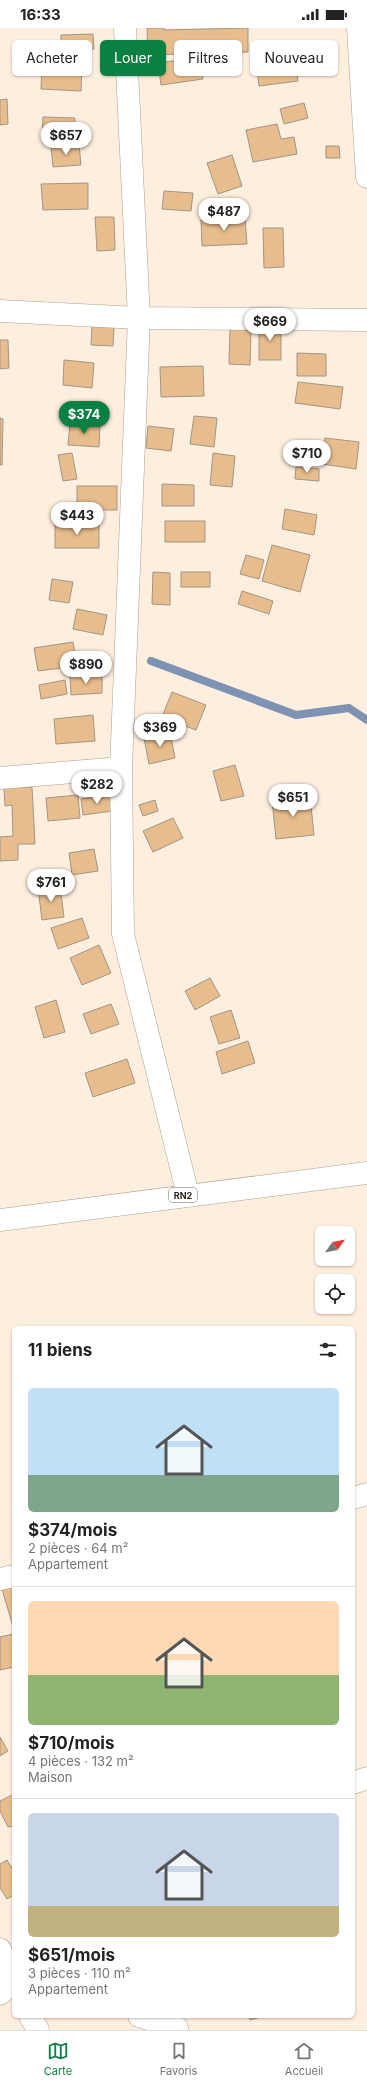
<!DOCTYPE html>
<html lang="fr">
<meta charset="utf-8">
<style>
body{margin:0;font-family:Inter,sans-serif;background:#f6f6f6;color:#222;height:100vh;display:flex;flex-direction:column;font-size:15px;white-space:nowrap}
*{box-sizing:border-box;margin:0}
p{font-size:13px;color:#767676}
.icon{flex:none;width:22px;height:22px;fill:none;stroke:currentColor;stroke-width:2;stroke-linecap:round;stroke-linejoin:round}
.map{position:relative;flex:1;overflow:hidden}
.details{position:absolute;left:12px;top:1298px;width:343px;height:692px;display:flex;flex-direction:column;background:#fff;border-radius:6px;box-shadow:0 1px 3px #0004}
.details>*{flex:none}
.hud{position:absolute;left:12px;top:12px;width:343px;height:36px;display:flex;gap:8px}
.needle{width:26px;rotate:57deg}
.fabs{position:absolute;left:315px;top:1198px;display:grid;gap:8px}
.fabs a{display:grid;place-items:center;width:40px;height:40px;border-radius:6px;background:#fff;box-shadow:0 1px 3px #0004;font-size:20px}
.price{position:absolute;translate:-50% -34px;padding:0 9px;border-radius:14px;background:#fff;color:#222;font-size:13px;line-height:26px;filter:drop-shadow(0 1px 2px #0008)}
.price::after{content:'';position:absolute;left:50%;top:24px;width:12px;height:9px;margin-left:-6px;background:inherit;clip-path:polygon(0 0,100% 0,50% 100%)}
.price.current{background:#0b8043;color:#fff}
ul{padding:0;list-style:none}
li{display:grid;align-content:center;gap:8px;height:212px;padding:0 16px}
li+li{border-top:1px solid #e0e0e0}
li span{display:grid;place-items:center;height:124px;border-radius:6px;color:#555}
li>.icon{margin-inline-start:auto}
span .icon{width:72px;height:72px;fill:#fffc;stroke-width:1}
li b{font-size:17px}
h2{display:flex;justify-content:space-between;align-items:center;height:48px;padding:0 16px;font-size:17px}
.pill{padding:0 14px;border-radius:6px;background:#fff;box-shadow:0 1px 3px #0004;font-size:14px;line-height:36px}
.pill.current{background:#0b8043;color:#fff}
.status{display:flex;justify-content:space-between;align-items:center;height:28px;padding:0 20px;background:#fff;direction:ltr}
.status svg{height:11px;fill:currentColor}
.dock{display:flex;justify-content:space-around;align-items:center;height:56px;border-top:1px solid #e0e0e0;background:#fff;font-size:11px;color:#767676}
.dock a{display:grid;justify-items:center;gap:2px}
.dock .current{color:#0b8043}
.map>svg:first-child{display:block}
</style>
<div class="status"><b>16:33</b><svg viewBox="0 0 49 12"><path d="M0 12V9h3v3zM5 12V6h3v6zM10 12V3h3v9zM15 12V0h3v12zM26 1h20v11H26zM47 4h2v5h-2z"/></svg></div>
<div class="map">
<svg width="367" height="2002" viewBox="0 0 367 2002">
<rect width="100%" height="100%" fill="#fdeede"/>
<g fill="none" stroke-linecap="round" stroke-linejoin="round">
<!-- stream -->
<path stroke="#7e92b4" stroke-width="8" d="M151,633L296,687L349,680L367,692"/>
</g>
<!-- building -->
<g fill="#e8bd8d" stroke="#a29586">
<path d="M147,0H164V2L248,0V24L148,27Z"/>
<path d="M93,6L94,21L61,24V7Z"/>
<path d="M294,27L298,53L259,58L256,32Z"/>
<path d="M200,29L203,51L161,57L158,35Z"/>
<path d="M42,34L82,36L81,63L41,61Z"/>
<path d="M7,71L8,96L0,97V72Z"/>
<path d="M304,75L308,90L284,96L280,81Z"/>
<path d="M43,89L75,90L74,111L42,109Z"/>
<path d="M277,96L281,111L294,109L297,126L253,134L246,102Z"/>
<path d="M79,116L81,137L53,139L51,118Z"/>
<path d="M326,118H339L340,130H326Z"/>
<path d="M232,127L242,158L218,166L207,135Z"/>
<path d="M88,155V181L43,182L41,156Z"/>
<path d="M164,163L193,165L191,183L162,181Z"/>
<path d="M95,189H114L115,222L97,223Z"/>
<path d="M245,190L247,216L202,218L201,192Z"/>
<path d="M263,200H283L284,239L264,240Z"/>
<rect x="259" y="297" width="22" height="35"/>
<path d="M92,298L114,299L113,318L91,317Z"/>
<path d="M230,301L251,302L250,337L229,336Z"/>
<path d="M0,312H8L9,340L0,341Z"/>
<path d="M297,325L326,326V348H297Z"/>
<path d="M64,332L94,335L92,360L63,357Z"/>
<path d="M203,338L204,368L161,369L160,339Z"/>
<path d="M298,354L343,359L340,381L295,375Z"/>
<path d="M194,388L217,390L214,419L190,416Z"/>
<path d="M0,390L3,391L2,437H0Z"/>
<path d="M70,395L100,398L99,419L68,417Z"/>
<path d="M148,398L174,401L171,423L146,420Z"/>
<path d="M325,410L359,414L356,441L322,436Z"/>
<path d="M72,425L77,451L63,453L58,427Z"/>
<path d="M213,425L235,428L232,459L210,457Z"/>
<path d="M296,439L319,441V453L295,451Z"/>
<path d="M162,456L194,457V478H162Z"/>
<rect x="77" y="458" width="40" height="24"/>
<path d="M285,481L317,487L314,507L282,501Z"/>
<rect x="165" y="493" width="40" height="21"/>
<rect x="55" y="495" width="44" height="25"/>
<path d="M272,517L310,527L300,564L262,553Z"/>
<path d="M246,527L264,532L259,551L240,546Z"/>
<path d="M153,544L170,545V577L152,576Z"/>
<rect x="181" y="544" width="29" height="15"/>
<path d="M52,551L73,554L69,575L49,572Z"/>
<path d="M242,563L273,573L269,586L238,576Z"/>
<path d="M77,581L107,587L103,607L73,601Z"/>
<path d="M73,614L77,638L38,643L34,620Z"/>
<path d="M102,647V665L71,667L70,648Z"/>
<path d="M65,652L67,666L41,671L39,657Z"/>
<path d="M172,664L206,677L196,702L162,689Z"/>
<path d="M93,687L95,713L56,716L54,691Z"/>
<path d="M170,704L175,730L149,736L144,710Z"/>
<path d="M235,737L244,768L221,773L213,743Z"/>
<path d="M32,759L35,816H18V832L0,833V809L13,808L12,777L5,778L4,760Z"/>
<path d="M78,767L80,790L48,793L46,770Z"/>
<path d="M111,767L113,783L83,787L81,771Z"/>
<path d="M310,768L314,807L276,811L272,772Z"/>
<path d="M155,772L158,783L143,788L139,777Z"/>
<path d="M173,790L183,810L153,824L143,803Z"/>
<path d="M94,821L98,843L72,847L69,825Z"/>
<path d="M60,858L64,889L42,892L38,860Z"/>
<path d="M82,890L89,910L58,921L51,900Z"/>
<path d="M99,917L111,945L82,957L70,930Z"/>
<path d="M210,950L220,968L195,982L185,963Z"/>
<path d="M56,972L65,1004L44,1010L35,979Z"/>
<path d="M111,976L119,996L91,1006L83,986Z"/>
<path d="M231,982L240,1010L219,1016L210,989Z"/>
<path d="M248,1013L255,1035L222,1046L216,1024Z"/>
<path d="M127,1031L135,1055L93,1069L85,1045Z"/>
<path d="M14,1557V1602L2,1561Z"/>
<path d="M13,1606L14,1639L0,1642V1609Z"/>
<path d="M0,1709L8,1723L0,1728Z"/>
<path d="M14,1766V1798L8,1799L0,1783V1773Z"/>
<path d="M7,1832L14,1844V1867L7,1871L0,1860V1836Z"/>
<path d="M249,1988H265L250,1992Z"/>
</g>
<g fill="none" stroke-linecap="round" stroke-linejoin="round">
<!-- minor casing -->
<g stroke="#ada091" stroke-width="23">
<g id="minor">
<path d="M125,0L139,290L121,740L123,906L188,1167"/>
<path d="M358,0L367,149"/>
<path d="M0,283L139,290L367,292"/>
<path d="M0,750L121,740"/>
<path d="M353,1470L367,1466"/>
<path d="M0,1551L14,1548"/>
<path d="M353,1755L367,1750"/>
<path d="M0,1921L13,1954L0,1966"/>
<path d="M30,1988L38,2002"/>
<path d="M139,1988L177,2000"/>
</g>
</g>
<!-- highway casing -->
<g stroke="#ada091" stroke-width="23">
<path id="highway" d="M0,1192L367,1145"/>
</g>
<!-- minor -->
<use href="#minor" stroke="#fff" stroke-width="22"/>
<!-- highway -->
<use href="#highway" stroke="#fff" stroke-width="22"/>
</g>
<g text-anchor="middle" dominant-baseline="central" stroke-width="3.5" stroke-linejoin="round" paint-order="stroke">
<!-- shield labels -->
<rect fill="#fff" stroke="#66625e" stroke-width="1" x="169" y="1160" width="28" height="14" rx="3"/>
<g font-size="9" font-weight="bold" fill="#241f19">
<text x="183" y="1167">RN2</text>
</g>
</g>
</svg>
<div class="fabs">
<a><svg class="needle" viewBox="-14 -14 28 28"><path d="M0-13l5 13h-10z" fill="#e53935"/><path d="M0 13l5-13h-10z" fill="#767676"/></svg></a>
<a><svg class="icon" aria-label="locate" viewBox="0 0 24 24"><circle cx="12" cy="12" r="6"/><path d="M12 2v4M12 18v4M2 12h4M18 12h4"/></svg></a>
</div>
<b class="price" style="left:66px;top:128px">$657</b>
<b class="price" style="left:224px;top:204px">$487</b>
<b class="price" style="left:270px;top:314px">$669</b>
<b class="price current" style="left:84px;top:407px">$374</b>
<b class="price" style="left:307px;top:446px">$710</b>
<b class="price" style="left:77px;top:508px">$443</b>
<b class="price" style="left:86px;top:657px">$890</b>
<b class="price" style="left:160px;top:720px">$369</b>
<b class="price" style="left:97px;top:777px">$282</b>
<b class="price" style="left:293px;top:790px">$651</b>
<b class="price" style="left:51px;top:875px">$761</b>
<div class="hud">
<a class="pill">Acheter</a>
<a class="pill current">Louer</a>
<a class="pill">Filtres</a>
<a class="pill">Nouveau</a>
</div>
<section class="details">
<h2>11 biens<svg class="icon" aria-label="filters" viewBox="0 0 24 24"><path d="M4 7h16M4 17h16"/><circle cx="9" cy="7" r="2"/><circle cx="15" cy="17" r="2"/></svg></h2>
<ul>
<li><span style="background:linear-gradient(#bfe0f5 70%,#7fa58c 0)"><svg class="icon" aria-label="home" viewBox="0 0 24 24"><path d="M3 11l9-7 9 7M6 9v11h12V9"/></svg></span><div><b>$374/mois</b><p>2 pièces · 64 m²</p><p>Appartement</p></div></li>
<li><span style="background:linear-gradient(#ffd9b3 60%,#8fb573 0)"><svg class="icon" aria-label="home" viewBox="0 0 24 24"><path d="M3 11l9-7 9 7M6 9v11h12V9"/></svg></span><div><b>$710/mois</b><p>4 pièces · 132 m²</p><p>Maison</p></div></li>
<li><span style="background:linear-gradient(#c9d6e8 75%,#c2b280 0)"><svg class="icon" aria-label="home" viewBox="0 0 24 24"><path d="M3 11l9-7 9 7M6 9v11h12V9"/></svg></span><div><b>$651/mois</b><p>3 pièces · 110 m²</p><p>Appartement</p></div></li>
</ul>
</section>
</div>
<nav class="dock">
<a class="current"><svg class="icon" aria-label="map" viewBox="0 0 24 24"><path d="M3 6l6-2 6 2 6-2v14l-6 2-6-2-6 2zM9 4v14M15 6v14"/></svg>Carte</a>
<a><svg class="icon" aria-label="saved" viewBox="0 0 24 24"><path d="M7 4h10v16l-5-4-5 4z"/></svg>Favoris</a>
<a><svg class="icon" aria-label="home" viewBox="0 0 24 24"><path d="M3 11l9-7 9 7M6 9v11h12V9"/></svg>Accueil</a>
</nav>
